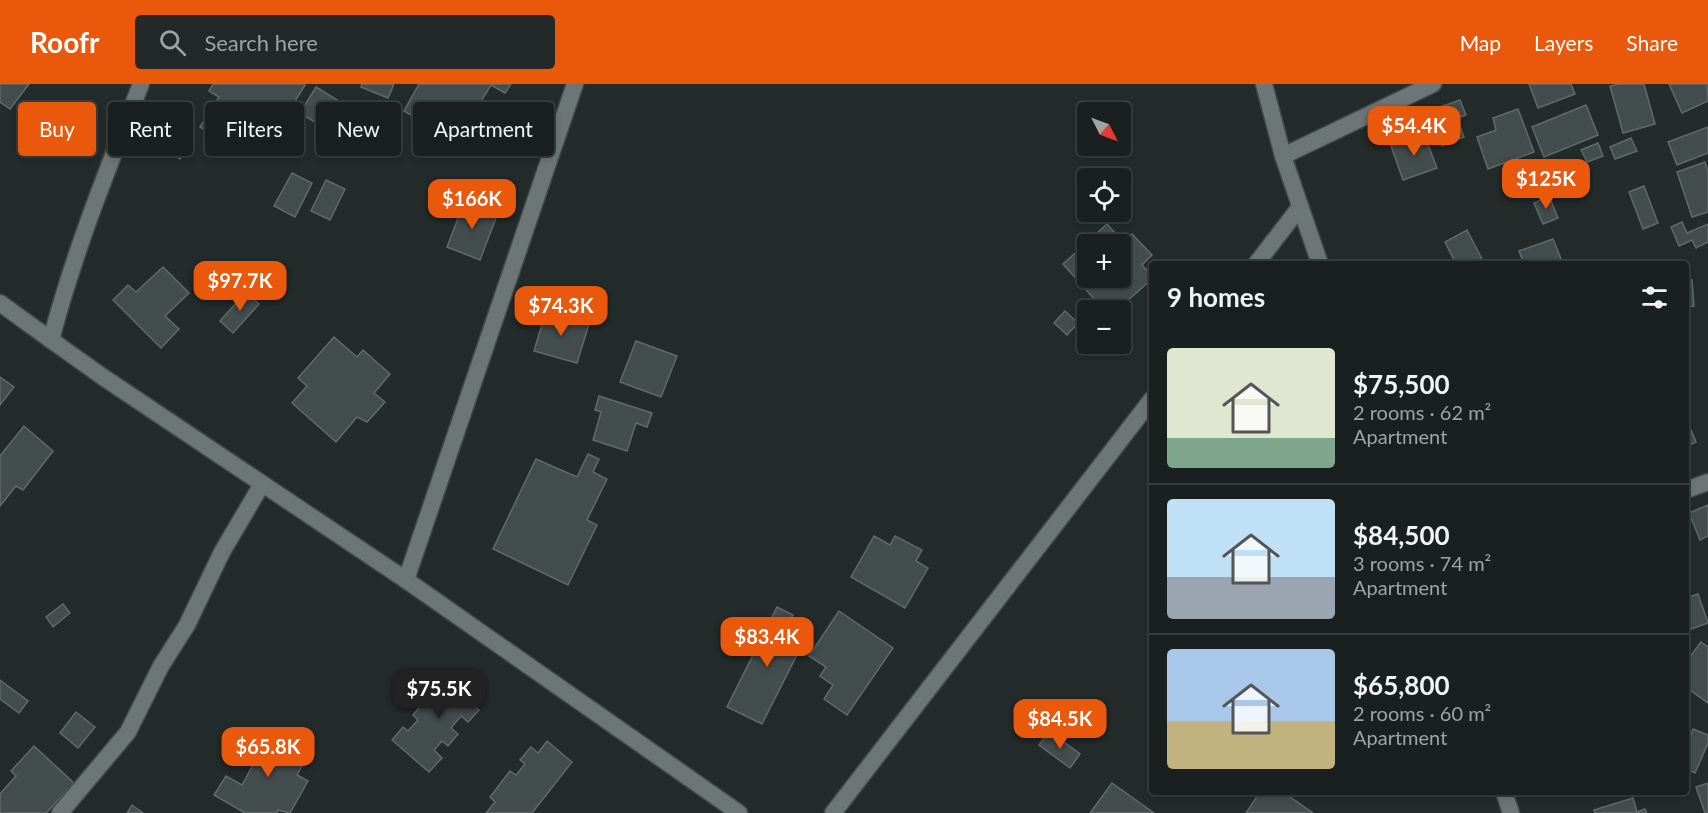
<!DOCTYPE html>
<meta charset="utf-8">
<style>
body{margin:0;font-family:Lato,sans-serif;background:#232829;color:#f1f3f6;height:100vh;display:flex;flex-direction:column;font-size:22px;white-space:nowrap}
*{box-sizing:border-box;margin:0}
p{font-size:20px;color:#9fa3a5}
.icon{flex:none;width:33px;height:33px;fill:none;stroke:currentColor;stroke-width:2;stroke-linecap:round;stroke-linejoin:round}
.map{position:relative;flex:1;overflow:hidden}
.details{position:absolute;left:1149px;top:177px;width:540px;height:534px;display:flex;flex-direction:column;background:#1a2020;border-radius:6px;box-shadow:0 3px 9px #0003,0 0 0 2px #383e3e}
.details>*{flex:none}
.guide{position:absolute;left:18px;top:18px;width:570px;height:54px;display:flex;gap:12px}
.needle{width:39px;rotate:132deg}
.fabs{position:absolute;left:1077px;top:18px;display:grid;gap:12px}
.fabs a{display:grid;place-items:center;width:54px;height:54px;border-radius:6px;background:#1a2020;box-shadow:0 3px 9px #0003,0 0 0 2px #383e3e;font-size:30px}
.price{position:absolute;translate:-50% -51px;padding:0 14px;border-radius:12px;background:#ea580c;color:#fff;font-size:20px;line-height:39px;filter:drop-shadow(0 2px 3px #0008)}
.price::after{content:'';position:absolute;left:50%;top:36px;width:18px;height:14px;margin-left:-9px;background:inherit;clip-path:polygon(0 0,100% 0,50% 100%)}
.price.on{background:#222;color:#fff}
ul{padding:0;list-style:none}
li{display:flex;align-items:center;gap:18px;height:150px;padding:0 18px}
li+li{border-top:2px solid #383e3e}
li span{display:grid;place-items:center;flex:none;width:168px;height:120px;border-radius:6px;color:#555}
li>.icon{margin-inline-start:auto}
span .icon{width:72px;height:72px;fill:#fffc;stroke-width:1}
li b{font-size:26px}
h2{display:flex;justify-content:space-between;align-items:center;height:72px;padding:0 18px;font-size:26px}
.pill{padding:0 21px;border-radius:6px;background:#1a2020;box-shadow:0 3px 9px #0003,0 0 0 2px #383e3e;font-size:21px;line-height:54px}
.pill.on{background:#ea580c;color:#fff}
header{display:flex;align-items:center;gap:36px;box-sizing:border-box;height:84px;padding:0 30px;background:#ea580c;color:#fff}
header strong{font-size:28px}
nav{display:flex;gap:33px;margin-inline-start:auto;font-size:21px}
.search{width:420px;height:54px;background:#232829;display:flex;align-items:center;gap:15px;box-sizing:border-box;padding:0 21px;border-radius:6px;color:#9fa3a5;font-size:22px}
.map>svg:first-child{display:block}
</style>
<header>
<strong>Roofr</strong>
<div class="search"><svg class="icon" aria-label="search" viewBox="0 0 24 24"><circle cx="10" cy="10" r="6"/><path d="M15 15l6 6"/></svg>Search here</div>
<nav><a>Map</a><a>Layers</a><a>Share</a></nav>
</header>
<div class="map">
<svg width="1708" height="729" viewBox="0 0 1708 729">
<rect width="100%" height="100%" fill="#232b2b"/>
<!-- building -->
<g fill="#444d4e" stroke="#616a6a" stroke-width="1.5" fill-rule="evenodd">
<path d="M0,0H29L10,25L0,18Z"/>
<path d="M213,0H304L305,1L277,46L266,39L245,71L200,43L219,13L209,7Z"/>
<path d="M362,0H394L388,14L361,3Z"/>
<path d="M419,0H511L505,9L491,1L478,22L470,17L449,53L404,27Z"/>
<path d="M1529,0H1571L1575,10L1538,24Z"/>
<path d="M1619,0H1644L1655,40L1623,49L1610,2Z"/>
<path d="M1669,0H1707L1708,17L1682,29Z"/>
<path d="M316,3L347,22L331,48L300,29Z"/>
<path d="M1460,16L1466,31L1457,34L1464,53L1442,62L1429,27Z"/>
<path d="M1586,21L1598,51L1544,73L1532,43Z"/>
<path d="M1418,25L1425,41L1390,57L1383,40Z"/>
<path d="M1518,25L1534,68L1488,85L1477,53L1496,46L1493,34Z"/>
<path d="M1708,43V69L1677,81L1668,58Z"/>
<path d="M160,46L188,63L180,75L152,59Z"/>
<path d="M1424,50L1437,84L1403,96L1391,62Z"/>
<path d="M1631,54L1637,67L1615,75L1610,63Z"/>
<path d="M1598,59L1603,72L1587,78L1581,66Z"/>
<path d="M1705,78L1708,87V128L1692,133L1677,88Z"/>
<path d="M292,89L312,99L295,133L274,122Z"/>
<path d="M326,96L345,105L330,136L311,127Z"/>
<path d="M1644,102L1658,139L1643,145L1629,108Z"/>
<path d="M1549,112L1558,134L1543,140L1534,119Z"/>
<path d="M465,116L498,129L480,176L447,163Z"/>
<path d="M1682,138L1687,149L1708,140V158L1696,164L1692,156L1679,162L1671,143Z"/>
<path d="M1107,140L1123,158L1132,150L1152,171L1142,181L1152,192V195L1117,226H1104L1063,180ZM1088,160H1120V194H1088Z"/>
<path d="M1467,146L1482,175L1474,180H1456L1445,158Z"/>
<path d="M1553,155L1563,180H1524L1519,167Z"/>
<path d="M163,183L189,209L165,232L179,245L161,264L113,216L128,201L136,208Z"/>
<path d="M1686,196H1692L1694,222L1686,223Z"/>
<path d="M246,208L259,220L233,249L220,237Z"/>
<path d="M546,227L589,240L577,279L534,267Z"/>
<path d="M1065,227L1078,239L1067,251L1054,239Z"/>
<path d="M334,253L357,273L363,266L390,290L374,309L385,318L367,338L357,333L336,358L292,319L307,302L298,294Z"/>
<path d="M636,257L677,272L661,313L620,298Z"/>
<path d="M0,293L14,303L0,321Z"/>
<path d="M599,312L652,329L647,343L636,339L627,367L593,356L601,328L595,326Z"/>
<path d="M1686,334L1696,358L1686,363Z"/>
<path d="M24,342L53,367L23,406L16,402L0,422V372Z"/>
<path d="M588,370L599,375L593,388L607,395L587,436L597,441L568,501L493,465L536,375L577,393Z"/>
<path d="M1708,421V452L1700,456L1689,429Z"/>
<path d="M874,452L890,461L895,452L922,466L916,477L928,484L905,524L851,493Z"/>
<path d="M1698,510L1708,539L1686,547V514Z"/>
<path d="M63,520L70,529L53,543L46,533Z"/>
<path d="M777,523L793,531L787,544L806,553L762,640L727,623Z"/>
<path d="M839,527L893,564L847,631L824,615L833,601L820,592L826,583L809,572Z"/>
<path d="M1701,558L1708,563V619L1686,603V578Z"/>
<path d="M458,586L483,607L472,620L479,626L468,638L461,632L451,644L458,650L448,662L442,657L434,666L442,674L429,688L392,656L403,643L408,647L418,636L413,631L422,620L425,623L436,611L431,606L439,597L444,601Z"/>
<path d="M0,596L28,617L19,629L0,615Z"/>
<path d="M76,628L95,643L78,664L60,649Z"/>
<path d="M264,645L308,671L297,691L308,697L290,729L278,726L277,729H245L214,711L226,692L242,701L253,681L245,678Z"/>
<path d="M1693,645L1708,651V659L1695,689L1686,685V652L1690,654Z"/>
<path d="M1049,647L1080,670L1070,684L1039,661Z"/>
<path d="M547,657L572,678L532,729H486L495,718L490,713L510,687L516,691L525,680L520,676L531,663L538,669Z"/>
<path d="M34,662L74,699L46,729H0V710L16,692L11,687Z"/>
<path d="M1112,699L1154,729H1090Z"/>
<path d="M1708,699V729H1705L1696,703Z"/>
<path d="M1260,708H1283L1313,729H1246Z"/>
<path d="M1633,714L1637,728L1645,725L1647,729H1595L1594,726Z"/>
<path d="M132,721L143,729H127Z"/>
</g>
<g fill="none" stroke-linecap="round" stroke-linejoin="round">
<!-- minor casing -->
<g stroke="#42494a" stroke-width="19">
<g id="minor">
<path d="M141,0C108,84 74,168 51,256L103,293L406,496L739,729"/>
<path d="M1283,72L1433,0"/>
<path d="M1256,180L1300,123"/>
<path d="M0,219L51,256"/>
<path d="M1686,406L1708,398"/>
<path d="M406,496L575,0"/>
<path d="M60,729L128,648L161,582L187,541L222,468L262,400"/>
<path d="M833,729L1152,315"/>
</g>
</g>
<!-- tertiary casing -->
<g stroke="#42494a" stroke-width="19">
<g id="tertiary">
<path d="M1264,0L1283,72L1320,180"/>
<path d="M1504,708L1511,729"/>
</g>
</g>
<!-- minor -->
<use href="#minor" stroke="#6d7677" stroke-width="16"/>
<!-- tertiary -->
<use href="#tertiary" stroke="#6d7677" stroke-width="16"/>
</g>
</svg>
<div class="fabs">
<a><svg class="needle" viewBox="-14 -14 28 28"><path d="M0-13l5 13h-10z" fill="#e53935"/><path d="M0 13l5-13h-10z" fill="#9fa3a5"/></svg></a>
<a><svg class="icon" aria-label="locate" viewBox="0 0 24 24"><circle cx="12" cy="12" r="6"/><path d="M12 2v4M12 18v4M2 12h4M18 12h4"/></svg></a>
<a>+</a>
<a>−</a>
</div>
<b class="price" style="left:1414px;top:73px">$54.4K</b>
<b class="price" style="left:1546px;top:126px">$125K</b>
<b class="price" style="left:472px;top:146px">$166K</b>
<b class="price" style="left:240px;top:228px">$97.7K</b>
<b class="price" style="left:561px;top:253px">$74.3K</b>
<b class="price" style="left:767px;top:584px">$83.4K</b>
<b class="price on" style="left:439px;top:636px">$75.5K</b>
<b class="price" style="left:1060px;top:666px">$84.5K</b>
<b class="price" style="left:268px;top:694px">$65.8K</b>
<div class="guide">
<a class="pill on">Buy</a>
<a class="pill">Rent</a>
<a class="pill">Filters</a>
<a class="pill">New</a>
<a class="pill">Apartment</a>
</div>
<section class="details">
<h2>9 homes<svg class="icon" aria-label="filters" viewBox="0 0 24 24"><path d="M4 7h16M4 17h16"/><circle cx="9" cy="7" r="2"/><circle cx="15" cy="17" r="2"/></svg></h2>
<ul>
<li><span style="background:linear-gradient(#dfe7d0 75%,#7fa58c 0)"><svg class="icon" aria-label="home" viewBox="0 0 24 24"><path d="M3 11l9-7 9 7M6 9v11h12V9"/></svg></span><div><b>$75,500</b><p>2 rooms · 62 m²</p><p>Apartment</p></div></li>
<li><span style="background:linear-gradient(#bfe0f5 65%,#9aa5b1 0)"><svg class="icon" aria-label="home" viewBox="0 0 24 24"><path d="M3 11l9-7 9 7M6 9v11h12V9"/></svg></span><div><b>$84,500</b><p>3 rooms · 74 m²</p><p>Apartment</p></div></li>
<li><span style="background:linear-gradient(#a9c7e8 60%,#c2b280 0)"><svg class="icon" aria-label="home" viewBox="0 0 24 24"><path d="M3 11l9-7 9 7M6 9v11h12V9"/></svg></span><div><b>$65,800</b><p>2 rooms · 60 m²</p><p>Apartment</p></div></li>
</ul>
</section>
</div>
